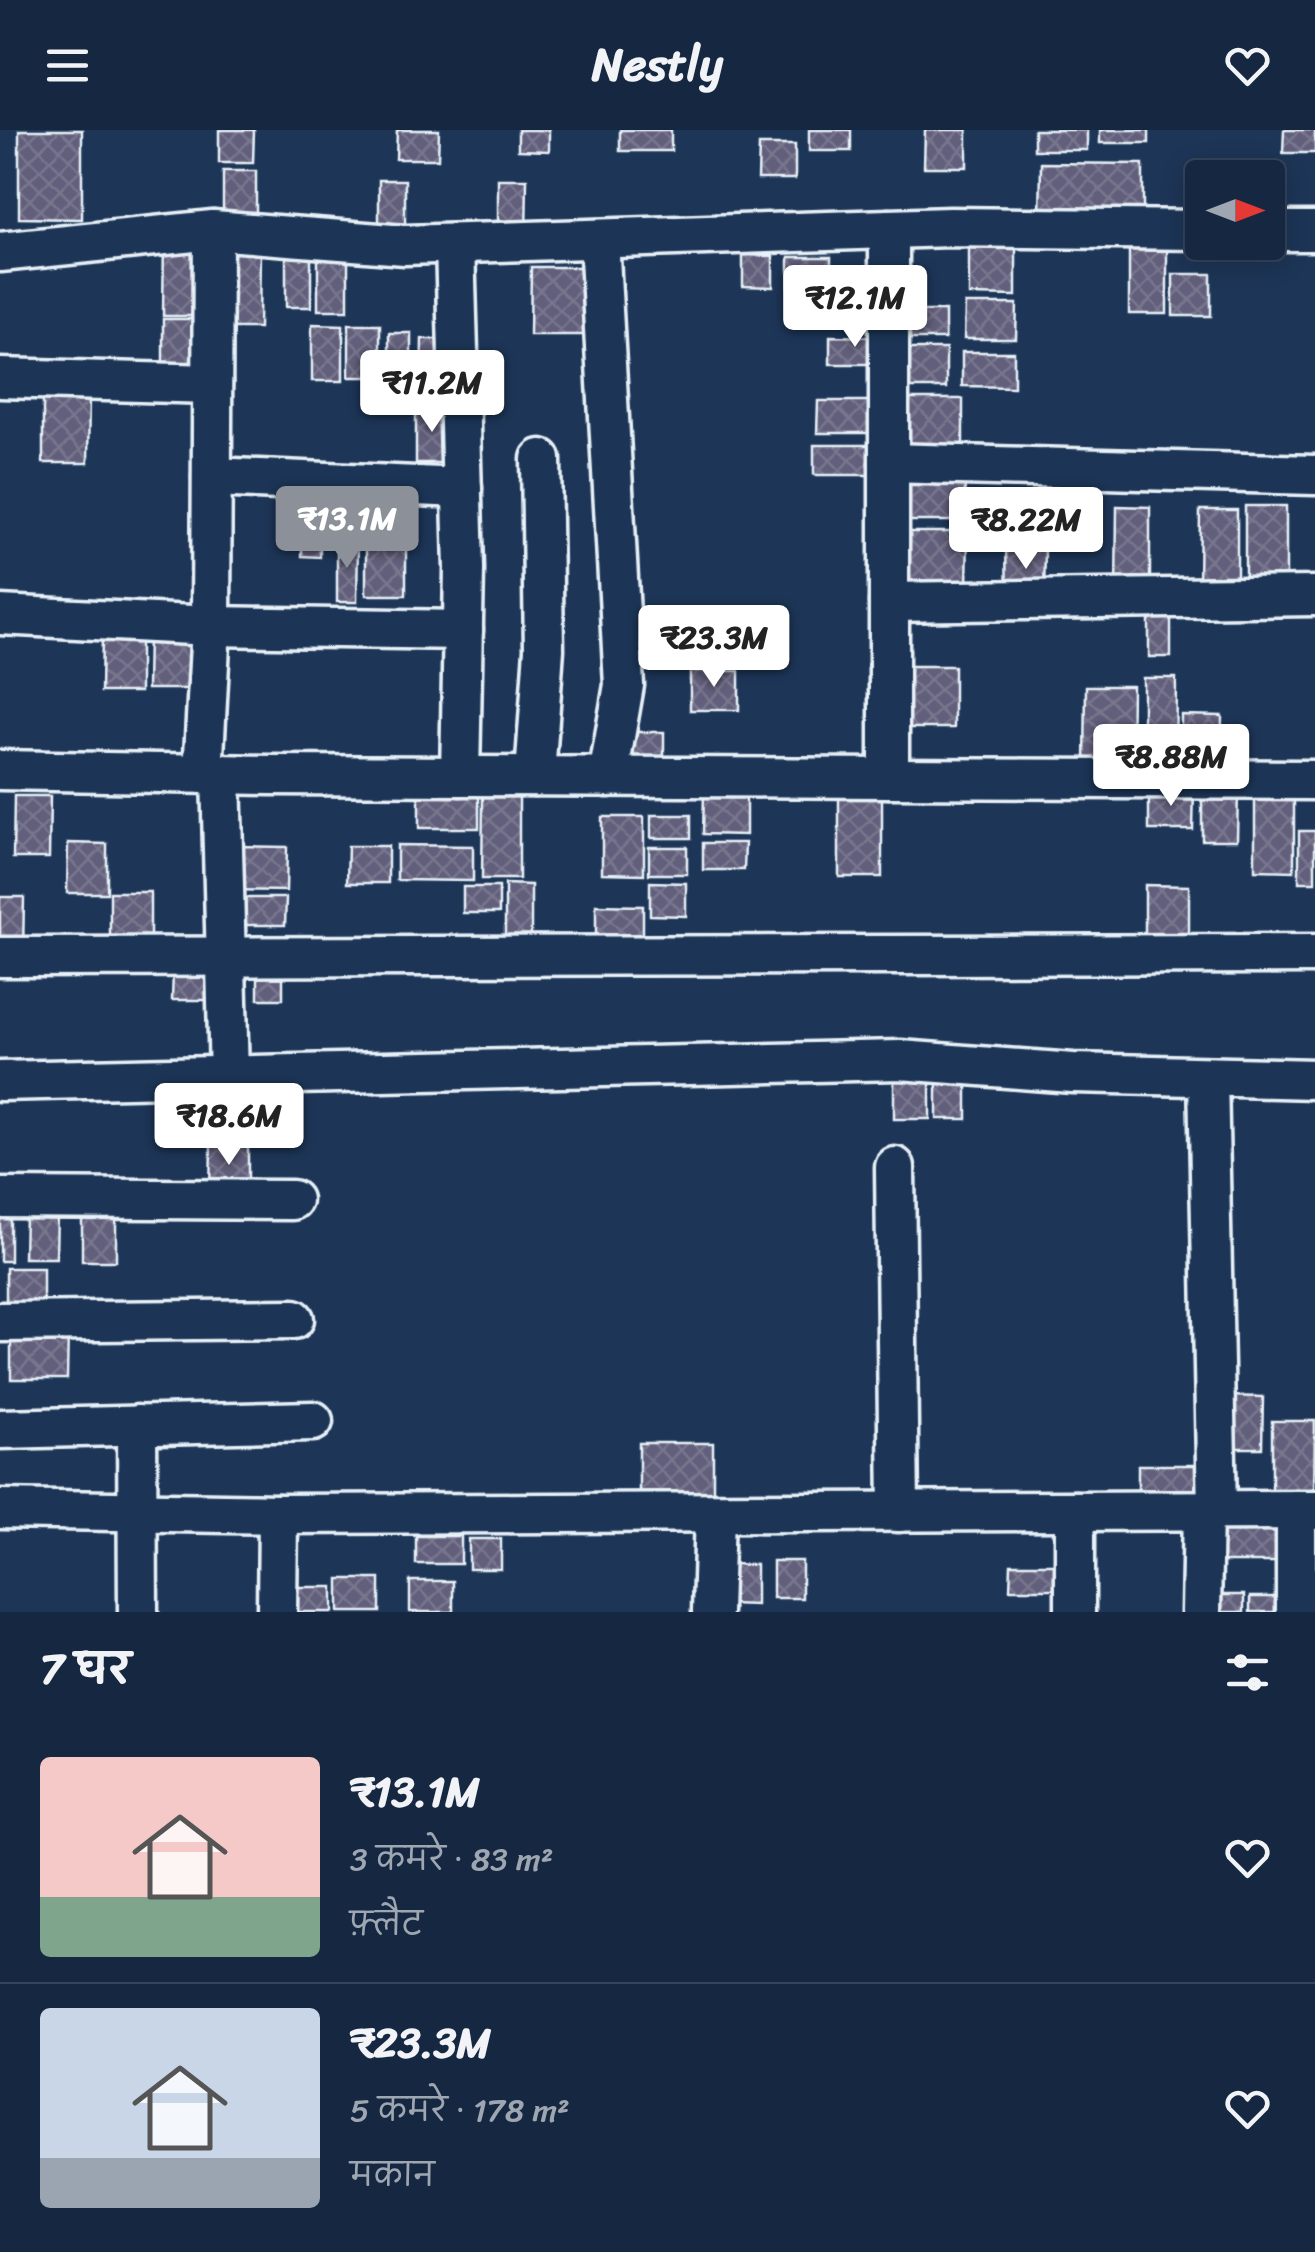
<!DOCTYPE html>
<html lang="hi">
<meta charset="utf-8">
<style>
body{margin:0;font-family:Sriracha,"Playpen Sans Deva",sans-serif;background:#23344c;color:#f1f3f6;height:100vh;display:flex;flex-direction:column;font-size:38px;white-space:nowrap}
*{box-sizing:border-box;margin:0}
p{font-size:32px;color:#9ea6b1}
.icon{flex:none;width:55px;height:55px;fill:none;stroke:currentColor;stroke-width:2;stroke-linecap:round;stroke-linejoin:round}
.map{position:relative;height:1482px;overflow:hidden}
.drawer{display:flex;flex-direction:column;background:#162841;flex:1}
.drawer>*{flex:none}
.needle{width:65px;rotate:90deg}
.tools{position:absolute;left:1185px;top:30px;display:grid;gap:20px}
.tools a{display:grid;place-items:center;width:100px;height:100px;border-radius:10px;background:#162841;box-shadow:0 5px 25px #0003,0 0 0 2px #35445a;font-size:50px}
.price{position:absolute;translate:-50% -85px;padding:0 22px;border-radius:10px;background:#fff;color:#222;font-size:32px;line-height:65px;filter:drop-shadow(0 2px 5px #0008)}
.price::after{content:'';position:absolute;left:50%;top:60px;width:30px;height:22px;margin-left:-15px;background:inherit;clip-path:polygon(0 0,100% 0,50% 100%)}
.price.on{background:#8c9099;color:#fff}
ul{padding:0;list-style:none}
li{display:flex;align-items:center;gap:30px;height:250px;padding:0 40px}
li+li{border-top:2px solid #35445a}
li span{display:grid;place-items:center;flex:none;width:280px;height:200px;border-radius:10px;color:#555}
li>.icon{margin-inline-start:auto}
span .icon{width:120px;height:120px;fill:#fffc;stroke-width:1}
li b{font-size:42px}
h2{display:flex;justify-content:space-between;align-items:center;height:120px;padding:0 40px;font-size:42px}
header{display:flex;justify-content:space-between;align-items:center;height:130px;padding:0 40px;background:#162841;font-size:45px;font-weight:700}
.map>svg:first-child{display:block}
</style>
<header><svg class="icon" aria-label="menu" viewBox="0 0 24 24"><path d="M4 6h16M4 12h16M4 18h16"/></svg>Nestly<svg class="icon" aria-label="heart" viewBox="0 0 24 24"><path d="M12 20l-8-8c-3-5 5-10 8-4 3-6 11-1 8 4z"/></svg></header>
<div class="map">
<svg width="1315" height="1482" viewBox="0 0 1315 1482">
<defs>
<pattern id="building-cross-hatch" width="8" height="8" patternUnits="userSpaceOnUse" patternTransform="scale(2.5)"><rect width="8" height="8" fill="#625e7b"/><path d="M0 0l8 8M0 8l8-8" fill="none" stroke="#78768e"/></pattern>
</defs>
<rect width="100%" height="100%" fill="#1d3557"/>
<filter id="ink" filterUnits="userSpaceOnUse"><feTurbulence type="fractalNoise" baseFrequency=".01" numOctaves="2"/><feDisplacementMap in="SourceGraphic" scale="20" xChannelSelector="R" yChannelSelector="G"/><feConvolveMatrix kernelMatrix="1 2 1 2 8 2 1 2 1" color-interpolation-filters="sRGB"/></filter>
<g filter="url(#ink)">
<!-- building -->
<g fill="url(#building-cross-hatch)" stroke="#e8f1f8" stroke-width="2.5">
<path d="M19,0H82V89L19,88Z"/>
<path d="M219,0H254L253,33H219Z"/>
<path d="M397,0H439L438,29H396Z"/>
<path d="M518,0H549V21L518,20Z"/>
<rect x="620" y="0" width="51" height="21"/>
<rect x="809" y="0" width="42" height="21"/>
<path d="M925,0H967V37H924Z"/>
<rect x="1034" y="0" width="53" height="20"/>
<rect x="1100" y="0" width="49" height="13"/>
<path d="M1284,0H1315V23H1283Z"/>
<path d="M759,15H795V49H758Z"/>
<path d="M1041,33L1143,34V91L1040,90Z"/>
<path d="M223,41H256V85L223,84Z"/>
<path d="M498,49H527L526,109H498Z"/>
<rect x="379" y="50" width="26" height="56"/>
<path d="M164,108H205L204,186H163Z"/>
<path d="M969,111H1016V166L969,165Z"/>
<path d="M286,116L311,117V177H286Z"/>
<path d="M223,120H260L259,198H222Z"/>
<rect x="1129" y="120" width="38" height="64"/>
<path d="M318,125L348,126V180H318Z"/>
<path d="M743,125L773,126V157L743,156Z"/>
<rect x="789" y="127" width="42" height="57"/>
<path d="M531,137H590V205H530Z"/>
<rect x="1173" y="144" width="38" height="42"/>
<path d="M965,174H1017L1016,209H964Z"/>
<rect x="895" y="181" width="50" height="28"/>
<rect x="163" y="189" width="33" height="54"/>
<path d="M312,194L343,195V251H312Z"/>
<rect x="349" y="194" width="31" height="53"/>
<rect x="389" y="203" width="22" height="46"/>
<path d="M830,206L880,207V234H830Z"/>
<path d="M422,209H449V251H421Z"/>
<rect x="894" y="219" width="52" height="39"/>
<path d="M962,222H1014V257L962,256Z"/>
<path d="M43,267H89L88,333H43Z"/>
<path d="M901,269H963V320L901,319Z"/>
<path d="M818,271H875V303H817Z"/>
<path d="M416,276L448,277V333H416Z"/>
<rect x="814" y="315" width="60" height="30"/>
<path d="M903,348H965L964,391H903Z"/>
<path d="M302,375H320V427L302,426Z"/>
<path d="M1117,376L1150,377V463H1116Z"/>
<path d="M1245,376H1286V459L1245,458Z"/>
<path d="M1200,380H1237V458L1199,457Z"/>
<path d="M1006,384H1045V415H1005Z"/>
<path d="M908,402H968L967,461H908Z"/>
<rect x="366" y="403" width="40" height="62"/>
<path d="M337,411H358L357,472H337Z"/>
<path d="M1006,419L1045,420L1044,466L1007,465Z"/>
<rect x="1149" y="476" width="22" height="51"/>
<path d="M102,504H140V562H101Z"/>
<path d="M148,504H197V559H147Z"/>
<path d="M906,536H954V598H905Z"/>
<rect x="690" y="541" width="49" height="39"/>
<path d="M1143,548H1176L1175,642L1143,641Z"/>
<path d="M1086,556H1132L1131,634H1085Z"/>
<path d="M1181,585L1222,586L1221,636H1181Z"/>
<rect x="624" y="602" width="40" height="39"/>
<path d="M1149,659H1194L1193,700H1149Z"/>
<path d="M1202,659H1238L1237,710H1202Z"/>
<rect x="419" y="660" width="60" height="38"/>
<path d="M1255,660H1294V741L1255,740Z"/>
<path d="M704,662H746V705L703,704Z"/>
<path d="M14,666H50L49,728H13Z"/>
<path d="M839,666L882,667V747H839Z"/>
<path d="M483,667H519V749H482Z"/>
<rect x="651" y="685" width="40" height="23"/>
<path d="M602,687H644V744L602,743Z"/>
<rect x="1299" y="701" width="16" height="51"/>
<path d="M68,713L107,714V763H67Z"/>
<path d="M703,713H745L744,740H703Z"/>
<path d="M397,715L473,716V751L397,750Z"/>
<path d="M234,716L287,717L286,761L234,760Z"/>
<path d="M348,716H388V753H347Z"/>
<rect x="649" y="717" width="38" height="27"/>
<path d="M650,752L686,753V786L650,785Z"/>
<path d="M505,754L531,755V812H505Z"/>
<path d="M1145,755L1189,756V823L1145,822Z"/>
<rect x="463" y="757" width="36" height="26"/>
<rect x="110" y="762" width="40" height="64"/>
<path d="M0,767H24L23,825H0Z"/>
<path d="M240,768H286L285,795H239Z"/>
<path d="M596,775L643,776V806H596Z"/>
<rect x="258" y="836" width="25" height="33"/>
<path d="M173,842H210V870H172Z"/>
<rect x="894" y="944" width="36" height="45"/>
<rect x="937" y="946" width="30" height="43"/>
<path d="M211,1011H248V1065L210,1064Z"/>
<rect x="82" y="1078" width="34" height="53"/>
<path d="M25,1083H57L56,1128H24Z"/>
<rect x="0" y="1085" width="10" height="46"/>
<rect x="6" y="1138" width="37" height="51"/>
<path d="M11,1199H68L67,1249H11Z"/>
<path d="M1224,1266L1263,1267L1262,1318H1224Z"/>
<path d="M1272,1291H1315L1314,1366H1272Z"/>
<path d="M639,1313H713V1375L639,1374Z"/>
<rect x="1138" y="1335" width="64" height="33"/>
<path d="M1218,1395L1289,1396V1432H1218Z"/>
<rect x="416" y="1406" width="45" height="28"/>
<rect x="469" y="1409" width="32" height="30"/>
<rect x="773" y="1431" width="29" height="37"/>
<path d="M730,1434L756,1435V1475L729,1474Z"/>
<path d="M1011,1434H1062V1459H1010Z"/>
<rect x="339" y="1449" width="41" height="33"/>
<rect x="410" y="1451" width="43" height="31"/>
<rect x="286" y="1457" width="47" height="25"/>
<rect x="1208" y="1465" width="36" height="17"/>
<rect x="1250" y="1467" width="37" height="15"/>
</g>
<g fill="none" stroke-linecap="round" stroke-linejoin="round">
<!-- minor casing -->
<g stroke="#e8f1f8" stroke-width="45">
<g id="minor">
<path d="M889,99V648"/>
<path d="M1268,101H1315"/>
<path d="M599,109L624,555L608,647"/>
<path d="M455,114L464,439L460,646"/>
<path d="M0,122L213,100L405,115L950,97L1202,100"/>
<path d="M0,248L212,254"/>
<path d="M889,333L1315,345"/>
<path d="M212,347L462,358"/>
<path d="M889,472L1315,466"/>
<path d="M0,485L211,496L463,500"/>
<path d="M0,640L271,645L1315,650"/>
<path d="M203,644L211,496L213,100"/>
<path d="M221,644L229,947"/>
<path d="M535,646L544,519L541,329"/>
<path d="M0,827L1315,824"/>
<path d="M1208,947L1217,1380"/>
<path d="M0,951L900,930L1073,943L1315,949"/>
<path d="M895,1037L899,1382"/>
<path d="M0,1068L292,1070"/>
<path d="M0,1192L294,1189"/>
<path d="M137,1295L138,1482"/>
<path d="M0,1299L313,1291"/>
<path d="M0,1379L278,1384L1315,1380"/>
<path d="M277,1482L278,1384"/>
<path d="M712,1482L715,1383"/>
<path d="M1075,1482V1381"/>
<path d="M1201,1482L1203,1380"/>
<path d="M1296,1482V1380"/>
</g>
</g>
<!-- minor -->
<use href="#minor" stroke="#1d3557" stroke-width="38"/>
</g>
</g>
</svg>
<div class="tools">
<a><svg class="needle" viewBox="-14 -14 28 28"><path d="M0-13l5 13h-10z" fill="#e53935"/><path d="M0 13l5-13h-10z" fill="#9ea6b1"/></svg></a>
</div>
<b class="price" style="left:855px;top:220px">₹12.1M</b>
<b class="price" style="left:432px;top:305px">₹11.2M</b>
<b class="price on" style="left:347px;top:441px">₹13.1M</b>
<b class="price" style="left:1026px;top:442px">₹8.22M</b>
<b class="price" style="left:714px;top:560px">₹23.3M</b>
<b class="price" style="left:1171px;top:679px">₹8.88M</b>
<b class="price" style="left:229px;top:1038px">₹18.6M</b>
</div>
<section class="drawer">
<h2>7 घर<svg class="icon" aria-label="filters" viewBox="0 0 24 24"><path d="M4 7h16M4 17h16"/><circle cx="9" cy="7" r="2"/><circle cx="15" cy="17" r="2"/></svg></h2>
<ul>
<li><span style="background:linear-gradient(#f6c9c9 70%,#7fa58c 0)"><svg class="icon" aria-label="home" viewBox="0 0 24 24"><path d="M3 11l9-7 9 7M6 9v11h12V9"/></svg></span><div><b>₹13.1M</b><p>3 कमरे · 83 m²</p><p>फ़्लैट</p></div><svg class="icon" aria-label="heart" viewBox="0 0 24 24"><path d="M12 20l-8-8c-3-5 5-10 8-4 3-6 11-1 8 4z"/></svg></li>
<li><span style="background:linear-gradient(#c9d6e8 75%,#9aa5b1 0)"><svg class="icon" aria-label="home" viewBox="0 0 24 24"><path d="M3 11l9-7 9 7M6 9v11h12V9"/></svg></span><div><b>₹23.3M</b><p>5 कमरे · 178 m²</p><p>मकान</p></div><svg class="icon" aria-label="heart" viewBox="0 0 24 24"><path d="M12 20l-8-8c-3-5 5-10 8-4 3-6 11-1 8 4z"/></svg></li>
</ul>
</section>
